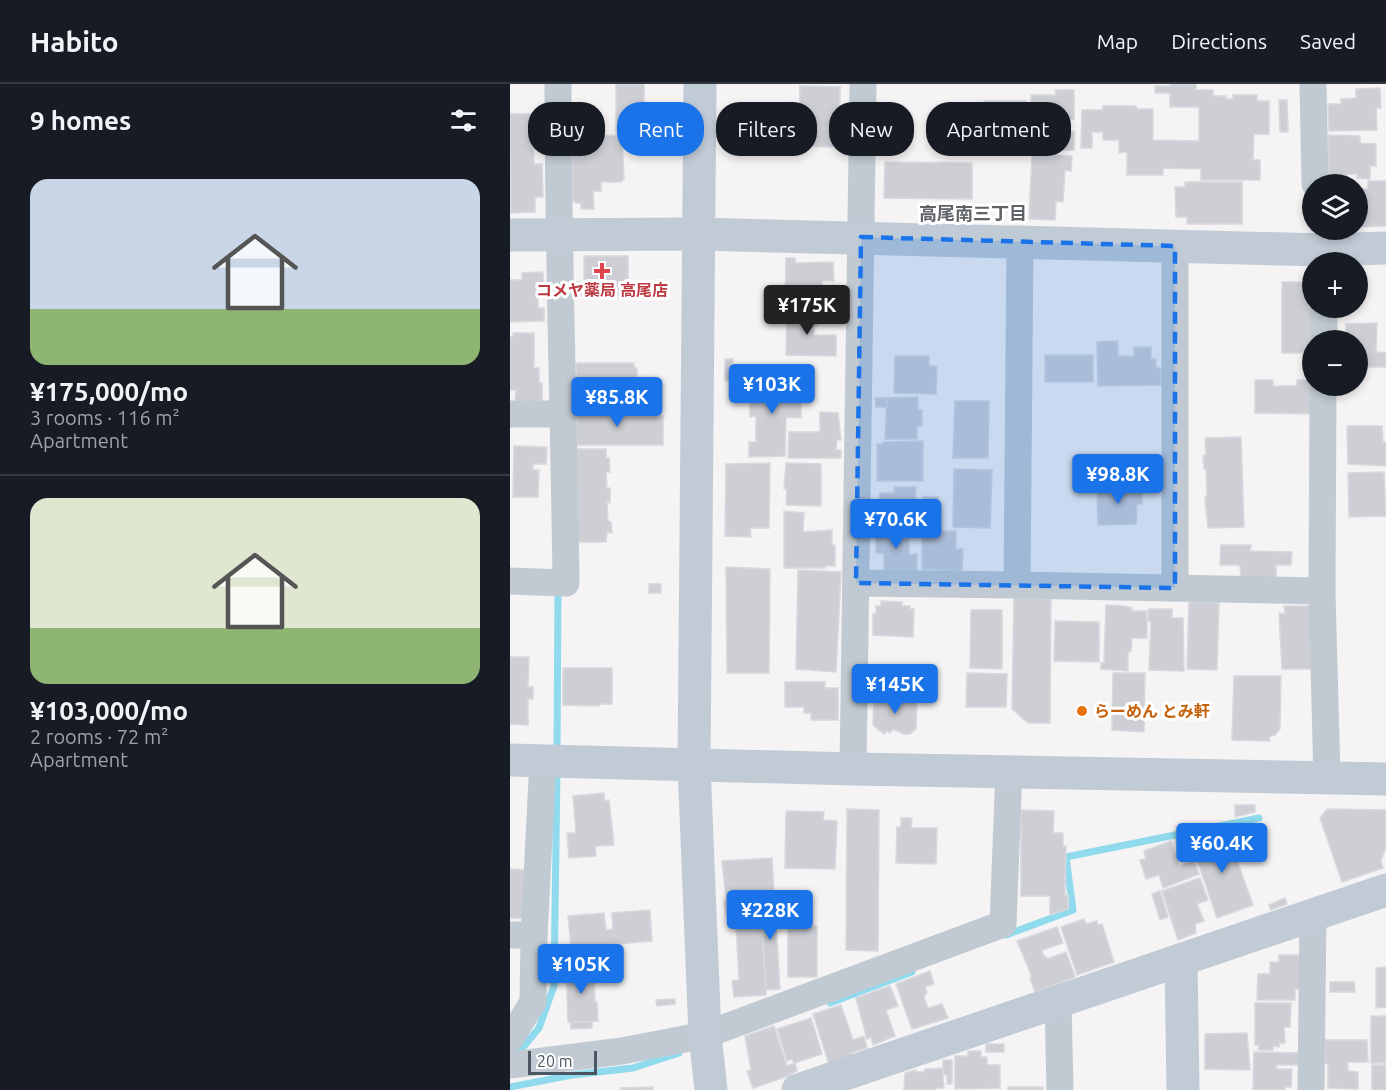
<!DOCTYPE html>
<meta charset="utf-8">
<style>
body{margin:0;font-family:Ubuntu,"Noto Sans JP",sans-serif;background:#20242c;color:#f1f3f6;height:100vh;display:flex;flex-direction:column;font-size:22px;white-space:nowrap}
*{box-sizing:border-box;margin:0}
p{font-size:20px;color:#9ea1a6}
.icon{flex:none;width:33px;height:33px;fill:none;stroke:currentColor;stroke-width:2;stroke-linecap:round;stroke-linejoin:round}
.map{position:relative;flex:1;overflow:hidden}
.side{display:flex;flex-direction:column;background:#171b24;width:510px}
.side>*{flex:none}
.top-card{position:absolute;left:18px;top:18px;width:570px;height:54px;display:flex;gap:12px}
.buttons{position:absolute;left:792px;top:90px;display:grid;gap:12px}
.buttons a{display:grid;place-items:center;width:66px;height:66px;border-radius:50%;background:#171b24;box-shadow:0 3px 9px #0003;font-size:30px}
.scale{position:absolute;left:18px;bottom:15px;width:69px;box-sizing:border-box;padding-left:6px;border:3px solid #4a5661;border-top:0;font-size:16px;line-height:21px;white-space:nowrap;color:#4a5661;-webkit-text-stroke:4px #fff;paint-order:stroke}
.price{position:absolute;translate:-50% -51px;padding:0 14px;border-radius:6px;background:#1a73e8;color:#fff;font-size:20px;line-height:39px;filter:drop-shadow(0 2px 3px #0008)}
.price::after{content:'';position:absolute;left:50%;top:36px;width:18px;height:14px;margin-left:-9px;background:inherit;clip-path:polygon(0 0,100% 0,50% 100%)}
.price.on{background:#222;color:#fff}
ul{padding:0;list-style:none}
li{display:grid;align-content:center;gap:12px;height:318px;padding:0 30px}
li+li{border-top:2px solid #363941}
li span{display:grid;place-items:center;height:186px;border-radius:18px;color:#555}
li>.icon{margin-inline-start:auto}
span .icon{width:108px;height:108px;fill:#fffc;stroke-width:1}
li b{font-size:26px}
h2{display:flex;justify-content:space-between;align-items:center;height:72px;padding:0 30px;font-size:26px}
.chip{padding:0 21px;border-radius:24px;background:#171b24;box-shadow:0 3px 9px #0003;font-size:21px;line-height:54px}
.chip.on{background:#1a73e8;color:#fff}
header{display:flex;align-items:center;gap:36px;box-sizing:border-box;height:84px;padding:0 30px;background:#171b24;border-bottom:2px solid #363941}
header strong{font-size:28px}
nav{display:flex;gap:33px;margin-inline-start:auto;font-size:21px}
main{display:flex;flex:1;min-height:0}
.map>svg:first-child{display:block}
</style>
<header>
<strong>Habito</strong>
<nav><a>Map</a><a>Directions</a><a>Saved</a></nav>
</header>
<main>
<section class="side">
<h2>9 homes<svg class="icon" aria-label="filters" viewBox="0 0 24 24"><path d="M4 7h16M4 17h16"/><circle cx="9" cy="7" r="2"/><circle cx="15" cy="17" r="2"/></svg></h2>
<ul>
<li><span style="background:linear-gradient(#c9d6e8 70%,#8fb573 0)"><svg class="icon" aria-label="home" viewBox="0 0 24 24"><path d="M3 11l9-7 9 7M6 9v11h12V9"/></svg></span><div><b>¥175,000/mo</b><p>3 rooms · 116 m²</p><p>Apartment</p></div></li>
<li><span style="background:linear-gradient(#dfe7d0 70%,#8fb573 0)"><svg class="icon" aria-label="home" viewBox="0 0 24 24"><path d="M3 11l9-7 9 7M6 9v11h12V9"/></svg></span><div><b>¥103,000/mo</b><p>2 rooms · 72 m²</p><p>Apartment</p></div></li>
</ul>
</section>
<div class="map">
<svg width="876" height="1006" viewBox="0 0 876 1006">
<rect width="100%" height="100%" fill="#f5f3f3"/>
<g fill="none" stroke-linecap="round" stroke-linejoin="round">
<!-- stream -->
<g stroke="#90daee" stroke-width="7">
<path d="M47,669L48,503"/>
<path d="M496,851L563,826L556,773L749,734"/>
<path d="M320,919L402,888"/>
<path d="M5,973L29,944L44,902L47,686"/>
<path d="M0,1003L62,991L123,984L169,969"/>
</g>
</g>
<!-- building -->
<g fill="#cdcfd5" stroke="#d7d9de" stroke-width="1.5">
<rect x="106" y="0" width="28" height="50"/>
<path d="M660,0H686V6H703V12H716V15H723V11H747V17H759V50H744L743,76H750V96H691V85L653,84V91H617V68L609,69V56H593V48H582V64H571L572,26H593V22H626L627,25H643V56L689,57V23H660V9H645V2H660Z"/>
<path d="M290,2L330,3L329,43H334V63L289,62Z"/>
<path d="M290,2L330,3L329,43H334V63L289,62Z"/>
<path d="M870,4L871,24H866L867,46L819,47L818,20H831V15L846,14V5Z"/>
<path d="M545,6H564V35L552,36V48H564V66L522,67L521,11H546Z"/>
<path d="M769,16H777L778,48H770Z"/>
<path d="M474,17H516V34H501V42L514,43V66H471Z"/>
<path d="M0,30H23L24,80H32L33,113H25V128L1,129Z"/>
<path d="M112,51L114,95L111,98H91V107H83L84,125H71V119H66L63,117L62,52Z"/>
<path d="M818,51L850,52V59L866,60V82H860V95L847,94V90H837V95H818Z"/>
<path d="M522,70L562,72L561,87L555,86L553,118L546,117L545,136L519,135Z"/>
<path d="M375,78L462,79V115L374,114Z"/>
<path d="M858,97H876V142L848,143V125H852V105H858Z"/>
<path d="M675,98H732V140H677V133H666L665,103H675Z"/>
<path d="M74,172H118V212H66V198H74Z"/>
<path d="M276,174H285V179L323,178L324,197H312V221H275Z"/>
<path d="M33,188L34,209H28V224H34V237L0,238V196H12V189Z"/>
<rect x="772" y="198" width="30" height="71"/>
<path d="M277,226H307V242H304V251H326V272L276,271Z"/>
<path d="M867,239L866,268L876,269V283H848V256H836V240Z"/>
<path d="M3,249H24V284H29V299H32V318L5,317L6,306H0V253H3Z"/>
<path d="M608,257V272H624V263H641V275H646V284H651V301L588,302L587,258Z"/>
<rect x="535" y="271" width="48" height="27"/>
<path d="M385,272H419V282H427L426,310L384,309Z"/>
<rect x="215" y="275" width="8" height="22"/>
<path d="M66,279H124V284H127V303H122V310L67,311Z"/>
<path d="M246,290H276L275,314H291V334L276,333L275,372L239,373V358H246V332L240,333V309H246Z"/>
<path d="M798,290H802L806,330L745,329V296H763V302H787V296H797Z"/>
<path d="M408,313V326H412V342H407V355H375L377,314Z"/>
<path d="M365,314H377V323H366Z"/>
<path d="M445,317H479L478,374H443Z"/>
<path d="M67,323H110V332H153V361H67Z"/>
<path d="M310,328L328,329L331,356H327L326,366H331V374H278L279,348H310Z"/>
<path d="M837,342H872L873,358H876V382L838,380Z"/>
<path d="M731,353L734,443L698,444L695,413L697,412L696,385H694L693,372L696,371L695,354Z"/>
<path d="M413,357V397H367V360H373V358Z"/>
<path d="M4,362L37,363L36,380H23V386H29L28,413H3Z"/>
<path d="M67,365H96V374H99L100,388H96L97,405L100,404V419L97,418L98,437L101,438L102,449L97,448L96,458H68Z"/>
<path d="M260,379L259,444H240L241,453L215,452L216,380Z"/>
<path d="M276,379L311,380V422L276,421L277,405H274Z"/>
<path d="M444,385L482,386L480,444L443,443Z"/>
<path d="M874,388L876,432L839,433L838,389Z"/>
<path d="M384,403H406L405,420H412L413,413H428V443L369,442L370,409H384Z"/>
<path d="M587,403H632V420H627L626,440L588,441Z"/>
<path d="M274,427L294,429L293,448L322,446V461H325V482H315V484H274Z"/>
<path d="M366,445H399V471L407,470V487H374V469H366Z"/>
<path d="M412,447H446V465H453L452,487L412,485Z"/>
<path d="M711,461H741L740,467L782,468L781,481H766V495H731L730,481H710Z"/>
<path d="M216,483L260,485L259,589H217Z"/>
<path d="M288,486L331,488L326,588L286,585Z"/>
<rect x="139" y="500" width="12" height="9"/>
<path d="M504,514H541L540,639H518L502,625Z"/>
<path d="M371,517L392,518V522H400V525H404L403,553L363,551V530H366V522H371Z"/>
<path d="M679,518L709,519L707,586L677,585Z"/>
<path d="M596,521L614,522L622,524L621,527H637V554H622L621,568H618V587L591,585V579H594Z"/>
<path d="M774,522H800L804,585H772L769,529L775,530Z"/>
<path d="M639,525H662V534H673L674,587L639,586L641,537H638Z"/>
<path d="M461,526H492V585L460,584Z"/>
<path d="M545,537L589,538V578L544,577Z"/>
<path d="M0,573H19L18,603H23V615H18V641L0,640Z"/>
<rect x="364" y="583" width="43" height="32"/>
<path d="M53,584H102V620H89V622L53,621Z"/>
<path d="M457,589L497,590L496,623H456Z"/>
<path d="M603,589H635L634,648L602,646Z"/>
<path d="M724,592H771L770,645L765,651L759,653L760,657L722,656Z"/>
<path d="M275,598H315V604H328V636H301V629H294V623H275Z"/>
<path d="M364,615H407L406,645L400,650H394L383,645L380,649L377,647L374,650L363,641Z"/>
<path d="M94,709V717L99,716L104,761L85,762L86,772L59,774L57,749H66L63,712Z"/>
<path d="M725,721H745V728L725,733Z"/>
<path d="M337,725L369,726L368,867L336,866Z"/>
<path d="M817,725L876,726V763L871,777L873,784L832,798L810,734Z"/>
<path d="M511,726L544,727L543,749H553V762H556L555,811H558V825L540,831V812H511Z"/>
<path d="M276,727L314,728L313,736L327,737L325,785L275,784Z"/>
<path d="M391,734H402L401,744H427L426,780L386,779L387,743H391Z"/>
<path d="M716,746L743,821L707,834L680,755L688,752L690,756Z"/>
<path d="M661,757L669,782L684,777L689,790L653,804L649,791L636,795L630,776L636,775L634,767Z"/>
<path d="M262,774L264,808L250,809L256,911L224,913L222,897L229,896L226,840L219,841L218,830H216L214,818L216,817V814L212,777Z"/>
<path d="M0,785L14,786V834H0Z"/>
<path d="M690,794L698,816L687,820L694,837L685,840L686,849L668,856L652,807Z"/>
<path d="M650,807L658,833L650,836L642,810Z"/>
<path d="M264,808L270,905L256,906L250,809Z"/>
<path d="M775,814L777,820L761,826L759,821Z"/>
<path d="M140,826L142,857L61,864L58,832L94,829L96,846L103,845L102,829Z"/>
<path d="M574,835L576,840L587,837L588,841L592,840L604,878L567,891L551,843Z"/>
<rect x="278" y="842" width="29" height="51"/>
<path d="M547,843L553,859L532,866L534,873L536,872L537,875L556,868L565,893L525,908L520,894L522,893L507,857Z"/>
<path d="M81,871V878H60V872Z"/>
<path d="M769,871H793V905H785V916H747L748,890H760V878H769Z"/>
<path d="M84,883L85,918H87L88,937L58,938L56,884Z"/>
<path d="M876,883V923L866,924V884Z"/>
<path d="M420,887L424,900L415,903L417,908L414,913L418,924L432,920L438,934L402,945L386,900Z"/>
<path d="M820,898H844L845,908H820Z"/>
<path d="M380,902L388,922L376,926L385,952L363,961L361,953L357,955L346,914Z"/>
<path d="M165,915V920L147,922L146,916Z"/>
<path d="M745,919H781L780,943H774L775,959H770L769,963L763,962V966H748L749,961H745Z"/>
<path d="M331,921L343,956L354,952L357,964L341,969L342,972L319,980L303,930Z"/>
<rect x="861" y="932" width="15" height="47"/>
<path d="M301,934L312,970L284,979L282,975L277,977L267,945Z"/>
<path d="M60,938H82V944L61,945Z"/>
<path d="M264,942L277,982L285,979L287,987L280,990L281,991L243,1004L237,987L241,986L235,952Z"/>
<path d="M737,949L740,986L695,985V950Z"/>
<path d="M815,956H857L858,978H838V987L848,988V1005L818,1004V980L815,979Z"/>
<rect x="476" y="960" width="18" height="8"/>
<path d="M458,967H471V973H477V981H490V1004L445,1005V972H458Z"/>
<path d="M744,968L790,969V981H767L766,985H782L781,1003H775V1006H743Z"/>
<path d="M433,976H442V1000H437V991H433Z"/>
<rect x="862" y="981" width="14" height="25"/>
<path d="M432,984L434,1004H426V1006H394L395,989L406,986V988H414L415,985Z"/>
<path d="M143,1003V1006H111V1004Z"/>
<rect x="498" y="1003" width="35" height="3"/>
</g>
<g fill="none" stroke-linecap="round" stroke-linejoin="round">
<!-- street -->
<g stroke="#c1cad2" stroke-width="27">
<path d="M803,0L805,100"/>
<path d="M510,158L507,501L812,507"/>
<path d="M665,162V504"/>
<path d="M814,256V224"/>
<path d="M813,302L812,507L817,694"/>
<path d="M0,330H54"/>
<path d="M0,497L56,499C54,332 48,166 48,0"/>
<path d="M346,499L507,501"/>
<path d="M343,685L353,0"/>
<path d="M0,851H24L23,918L0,955"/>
<path d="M24,851L33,677"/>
<path d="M548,917L550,1006"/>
<path d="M0,981L112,967L195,951L493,840L499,686"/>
<path d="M801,1006L803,831"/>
</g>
<!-- secondary -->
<g stroke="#c1cbd6" stroke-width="33">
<path d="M190,0L184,681L195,951L201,1006"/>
<path d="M0,151L188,150L814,166L876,164"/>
<path d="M0,676L343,685L876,695"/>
<path d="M671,876L673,1006"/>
<path d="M288,1006L876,806"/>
</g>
</g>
<!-- marked area -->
<path fill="#1a73e8" fill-opacity="0.2" stroke="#1a73e8" stroke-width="4.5" stroke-dasharray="12 8" stroke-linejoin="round" d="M351,153L665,162V504L346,499Z"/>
<!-- markers -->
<path fill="#e0444e" stroke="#fff" stroke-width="2" d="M89 178h6v6h6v6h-6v6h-6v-6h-6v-6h6z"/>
<circle fill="#e8710a" stroke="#fff" stroke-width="2" cx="572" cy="627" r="6"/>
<g text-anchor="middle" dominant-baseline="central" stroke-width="6" stroke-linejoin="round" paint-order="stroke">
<!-- health labels -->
<g font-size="16" font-weight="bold" fill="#be3a42" stroke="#fff">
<text x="92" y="206">コメヤ薬局 高尾店</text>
</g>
<!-- food labels -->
<g font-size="16" font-weight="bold" fill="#c56008" stroke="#fff" text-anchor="start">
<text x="584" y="627">らーめん とみ軒</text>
</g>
<!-- neighbourhood labels -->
<g font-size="18" font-weight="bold" fill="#5f6368" stroke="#fff">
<text x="463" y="129">高尾南三丁目</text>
</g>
</g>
</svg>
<div class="buttons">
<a><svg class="icon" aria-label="layers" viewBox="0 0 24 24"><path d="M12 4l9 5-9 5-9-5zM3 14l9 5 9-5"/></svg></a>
<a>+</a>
<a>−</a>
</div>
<div class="scale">20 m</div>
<b class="price on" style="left:297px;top:252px">¥175K</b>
<b class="price" style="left:262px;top:331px">¥103K</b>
<b class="price" style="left:107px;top:344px">¥85.8K</b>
<b class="price" style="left:608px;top:421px">¥98.8K</b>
<b class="price" style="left:386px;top:466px">¥70.6K</b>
<b class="price" style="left:385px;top:631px">¥145K</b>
<b class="price" style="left:712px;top:790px">¥60.4K</b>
<b class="price" style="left:260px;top:857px">¥228K</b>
<b class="price" style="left:71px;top:911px">¥105K</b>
<div class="top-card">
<a class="chip">Buy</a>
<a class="chip on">Rent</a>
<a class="chip">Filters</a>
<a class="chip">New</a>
<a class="chip">Apartment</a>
</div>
</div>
</main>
